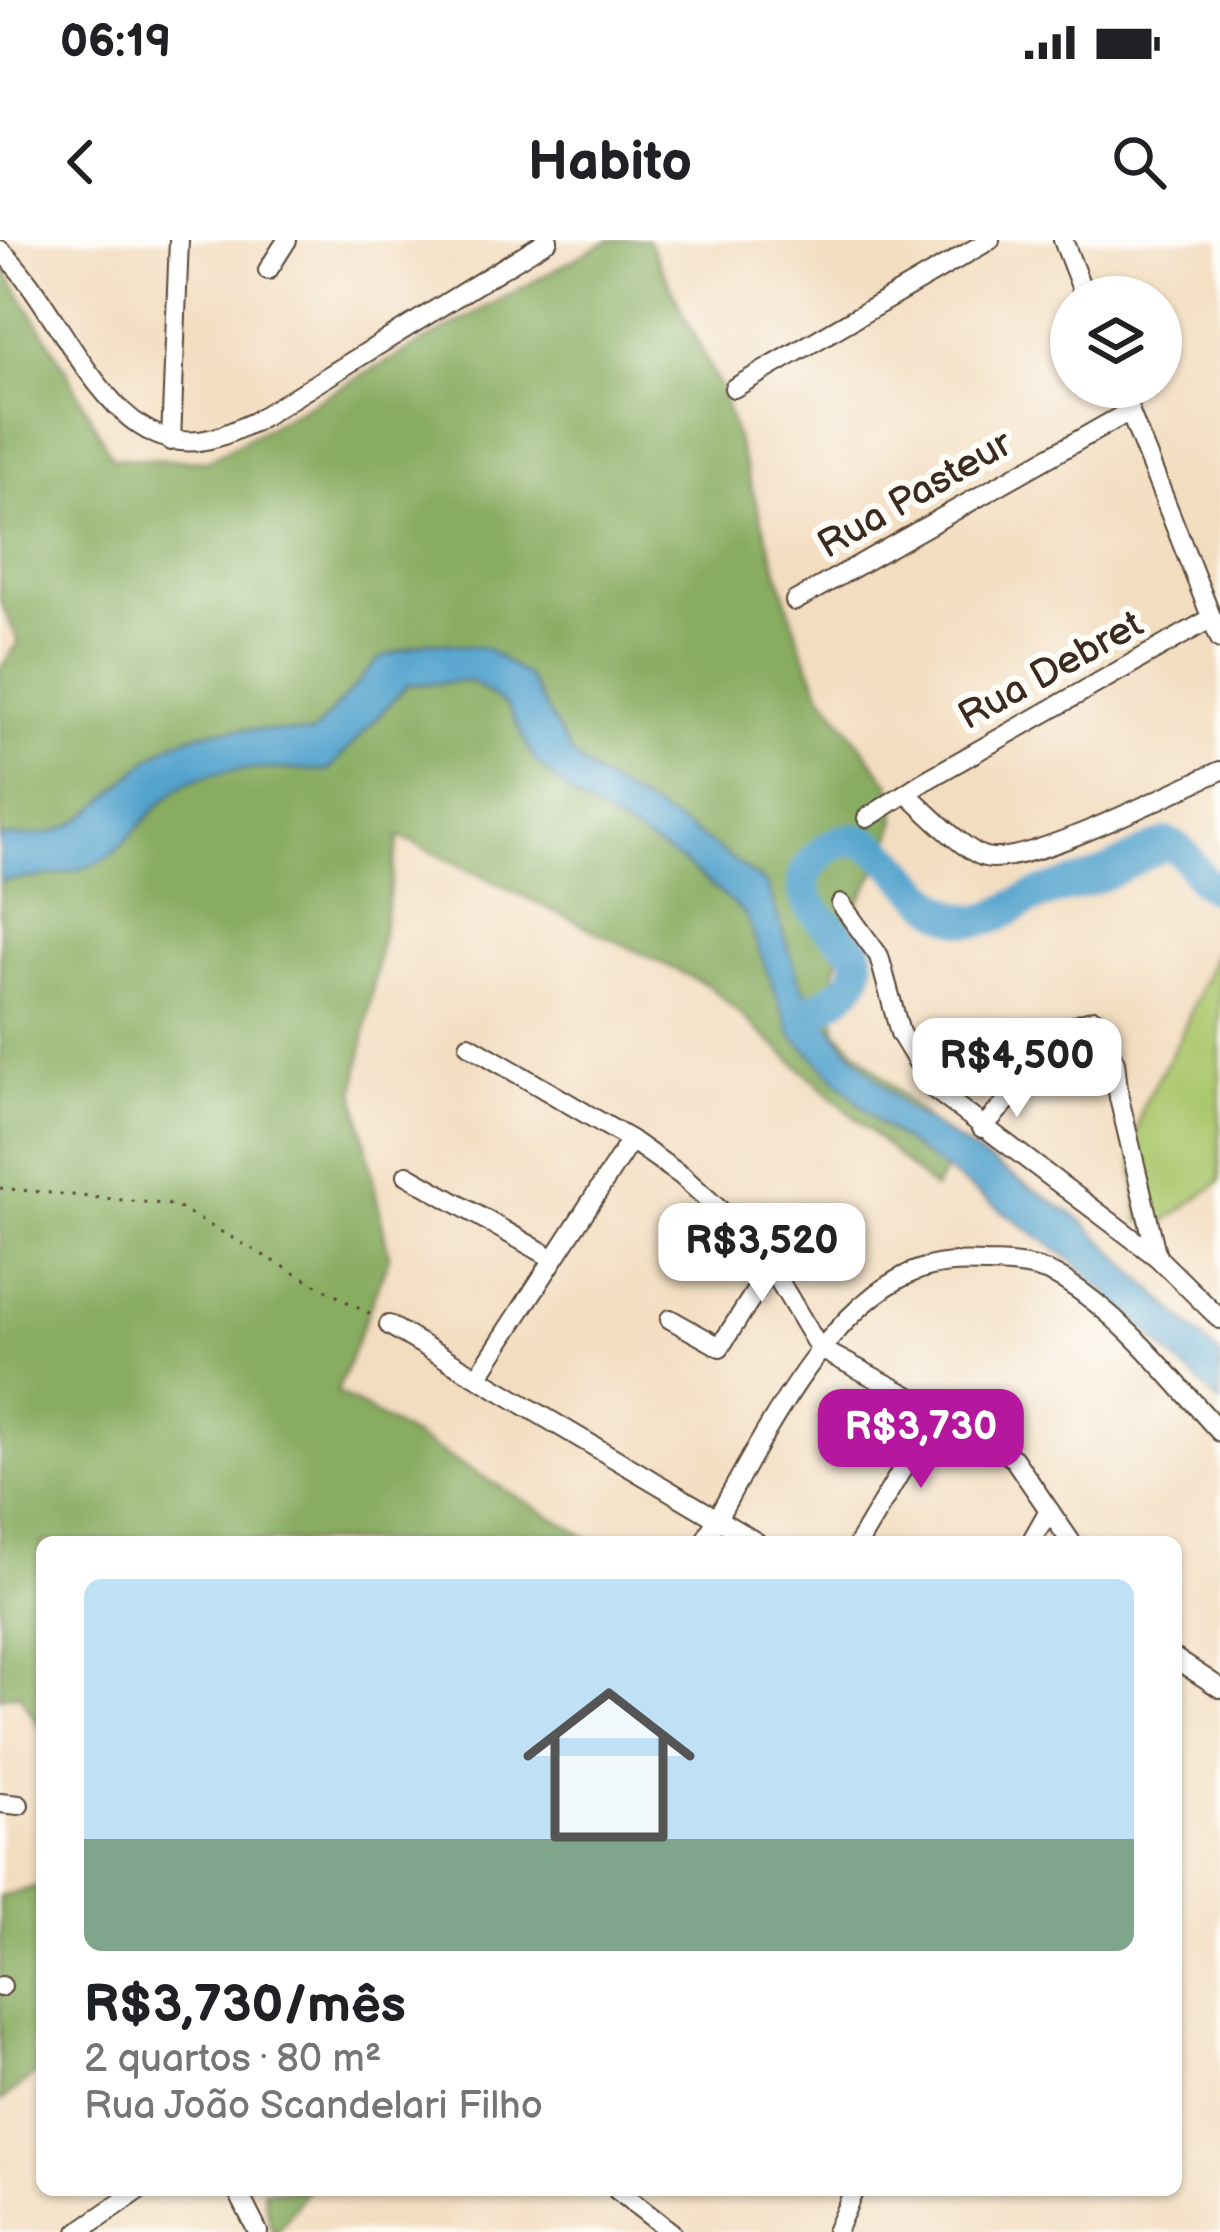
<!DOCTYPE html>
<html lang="pt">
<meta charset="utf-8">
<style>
body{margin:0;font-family:"Balsamiq Sans",sans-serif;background:#f6f6f6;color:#202124;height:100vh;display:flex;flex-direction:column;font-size:45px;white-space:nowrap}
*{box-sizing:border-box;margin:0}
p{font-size:39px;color:#757577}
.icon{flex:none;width:66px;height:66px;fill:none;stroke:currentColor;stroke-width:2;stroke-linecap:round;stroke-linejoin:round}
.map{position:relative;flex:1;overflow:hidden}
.details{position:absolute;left:36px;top:1296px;width:1146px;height:660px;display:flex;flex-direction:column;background:#fff;border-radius:18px;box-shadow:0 3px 9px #0004}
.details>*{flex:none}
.tools{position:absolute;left:1050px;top:36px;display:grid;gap:24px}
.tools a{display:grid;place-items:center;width:132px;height:132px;border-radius:50%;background:#fff;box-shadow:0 3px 9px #0004;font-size:60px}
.price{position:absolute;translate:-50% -102px;padding:0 27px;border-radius:24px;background:#fff;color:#222;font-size:39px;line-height:78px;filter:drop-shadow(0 3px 6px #0008)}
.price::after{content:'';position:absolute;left:50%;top:72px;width:36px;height:27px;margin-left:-18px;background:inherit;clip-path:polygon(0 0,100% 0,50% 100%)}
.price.selected{background:#b5179e;color:#fff}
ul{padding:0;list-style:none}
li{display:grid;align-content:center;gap:24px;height:636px;padding:0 48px}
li+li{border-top:3px solid #e0e0e0}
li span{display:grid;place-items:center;height:372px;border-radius:18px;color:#555}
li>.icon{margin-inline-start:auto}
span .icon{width:216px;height:216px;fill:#fffc;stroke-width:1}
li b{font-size:51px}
.status{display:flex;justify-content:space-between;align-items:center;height:84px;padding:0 60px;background:#fff;direction:ltr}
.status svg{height:33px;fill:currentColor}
header{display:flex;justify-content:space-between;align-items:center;height:156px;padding:0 48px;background:#fff;font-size:54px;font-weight:700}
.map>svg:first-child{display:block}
</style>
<div class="status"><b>06:19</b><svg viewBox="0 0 49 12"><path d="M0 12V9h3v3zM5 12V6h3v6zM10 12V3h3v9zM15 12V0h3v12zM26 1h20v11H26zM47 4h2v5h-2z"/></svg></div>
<header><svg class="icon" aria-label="back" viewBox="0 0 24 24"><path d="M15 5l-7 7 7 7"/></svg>Habito<svg class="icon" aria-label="search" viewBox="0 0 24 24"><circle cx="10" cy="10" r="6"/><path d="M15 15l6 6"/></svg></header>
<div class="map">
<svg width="1220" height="1992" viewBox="0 0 1220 1992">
<rect width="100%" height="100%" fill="#fdfcf7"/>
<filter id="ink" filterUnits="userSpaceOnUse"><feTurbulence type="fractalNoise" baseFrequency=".00833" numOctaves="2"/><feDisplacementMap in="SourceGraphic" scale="24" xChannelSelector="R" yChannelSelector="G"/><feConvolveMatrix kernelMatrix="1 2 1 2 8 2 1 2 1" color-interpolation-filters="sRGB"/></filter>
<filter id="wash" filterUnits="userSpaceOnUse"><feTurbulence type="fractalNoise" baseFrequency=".004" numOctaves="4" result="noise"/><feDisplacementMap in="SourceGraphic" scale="48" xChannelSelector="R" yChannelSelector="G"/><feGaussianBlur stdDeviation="2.7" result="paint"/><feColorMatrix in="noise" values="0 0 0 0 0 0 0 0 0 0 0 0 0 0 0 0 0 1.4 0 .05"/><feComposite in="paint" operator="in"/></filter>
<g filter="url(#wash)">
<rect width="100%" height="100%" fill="#f3ddc0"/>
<!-- green -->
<path fill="#abc76d" stroke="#737846" stroke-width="3" d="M1220,702V942L1164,982H1140L1132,911L1143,866L1179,800Z"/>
<!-- forest -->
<g fill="#88ac60" stroke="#626b3f" stroke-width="3">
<path d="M609,0H648L721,150L801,406L820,451L890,544L896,579L888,610L856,667L835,730L832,761L837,791L958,910L934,949L709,746L399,596L355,851L389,1017L337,1152L595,1302H42V1491L19,1453L0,1457V429L19,402L0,361V22L60,119L112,218L207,221Z"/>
<path d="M42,1645V1829L0,1862V1657Z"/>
<path d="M263,1950H307L278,1992H272Z"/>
</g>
<!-- water -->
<path fill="#53a3cd" stroke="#476676" stroke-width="3" d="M428,402L486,408L528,437L572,515L597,536L697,594L767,645L801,745L844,804L906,868L1080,979L1220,1116V1163L1074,1022L880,884L792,795L745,674L683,622L579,561L535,521L508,467L471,441L407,445L328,531C286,529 240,525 199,538C164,550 142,588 115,611C87,636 35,637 0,641V597C17,596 39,597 56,591C107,574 132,520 183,499C223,483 270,491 312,494L380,418Z"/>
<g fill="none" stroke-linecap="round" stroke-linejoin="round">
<!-- river -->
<path stroke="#53a3cd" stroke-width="33" d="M810,772C835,758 864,746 857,711C829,685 774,651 824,611C887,562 911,689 983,680C1000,678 1017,663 1033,657C1058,647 1087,643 1111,631C1130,622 1149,609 1168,604C1194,612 1192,642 1220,649"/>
</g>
</g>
<g filter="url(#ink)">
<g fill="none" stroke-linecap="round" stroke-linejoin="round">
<!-- minor casing -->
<g stroke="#574536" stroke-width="22">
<g id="minor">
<path d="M1063,0L1085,57"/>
<path d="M0,10C62,65 109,224 210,199C225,196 239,188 254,182L548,0"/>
<path d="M268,30L287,0"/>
<path d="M1120,147L1220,399"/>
<path d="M734,148L990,0"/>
<path d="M171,201L179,0"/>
<path d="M795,361L1130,171"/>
<path d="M906,553C924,569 964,611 985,617C1025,628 1176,550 1220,531"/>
<path d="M867,578L923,542L1212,378"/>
<path d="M841,664L879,716L900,793L934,849L1157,1017L1220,1079"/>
<path d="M469,805L631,900L682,936L723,973L771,1027L819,1108L978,1193L1014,1219L1071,1302"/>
<path d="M982,888L1078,784L1094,779L1115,822L1119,858L1157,1017"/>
<path d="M407,935L554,1019"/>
<path d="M670,1079L720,1107L771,1027"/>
<path d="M389,1085L756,1302"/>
<path d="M479,1135L631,900"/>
<path d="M704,1302C753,1217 820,1071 913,1032C937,1022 960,1022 985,1023C1011,1023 1041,1025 1064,1040C1126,1079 1171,1139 1220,1192"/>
<path d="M859,1302L936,1172"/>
<path d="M1031,1302L1049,1270"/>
<path d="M1176,1419L1220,1448"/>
<path d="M0,1563L19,1565"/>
<path d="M0,1747L2,1746"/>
<path d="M237,1950L258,1992"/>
<path d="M617,1950L671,1992"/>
<path d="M78,1992L139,1950"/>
<path d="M836,1992L854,1950"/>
</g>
</g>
<!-- path -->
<path stroke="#574536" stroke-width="3" stroke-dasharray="3 9" stroke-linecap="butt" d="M0,948L173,965L371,1075"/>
<!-- minor -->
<use href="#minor" stroke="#fff" stroke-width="18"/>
</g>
</g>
<g text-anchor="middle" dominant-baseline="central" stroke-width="12" stroke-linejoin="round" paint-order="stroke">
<!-- street labels -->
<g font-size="39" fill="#3b2a1e" stroke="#fdfcf7">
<text transform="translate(915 255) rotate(-30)">Rua Pasteur</text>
<text transform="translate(1051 431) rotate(-29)">Rua Debret</text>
</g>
</g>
</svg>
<div class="tools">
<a><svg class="icon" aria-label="layers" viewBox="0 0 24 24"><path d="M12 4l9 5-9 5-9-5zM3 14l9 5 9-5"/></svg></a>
</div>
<b class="price" style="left:1017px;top:880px">R$4,500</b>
<b class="price" style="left:762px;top:1065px">R$3,520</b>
<b class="price selected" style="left:921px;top:1251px">R$3,730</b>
<section class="details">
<ul>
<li><span style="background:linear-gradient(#bfe0f5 70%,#7fa58c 0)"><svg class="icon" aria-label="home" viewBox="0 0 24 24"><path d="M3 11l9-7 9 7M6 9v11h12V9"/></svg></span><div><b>R$3,730/mês</b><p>2 quartos · 80 m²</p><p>Rua João Scandelari Filho</p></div></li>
</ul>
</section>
</div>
